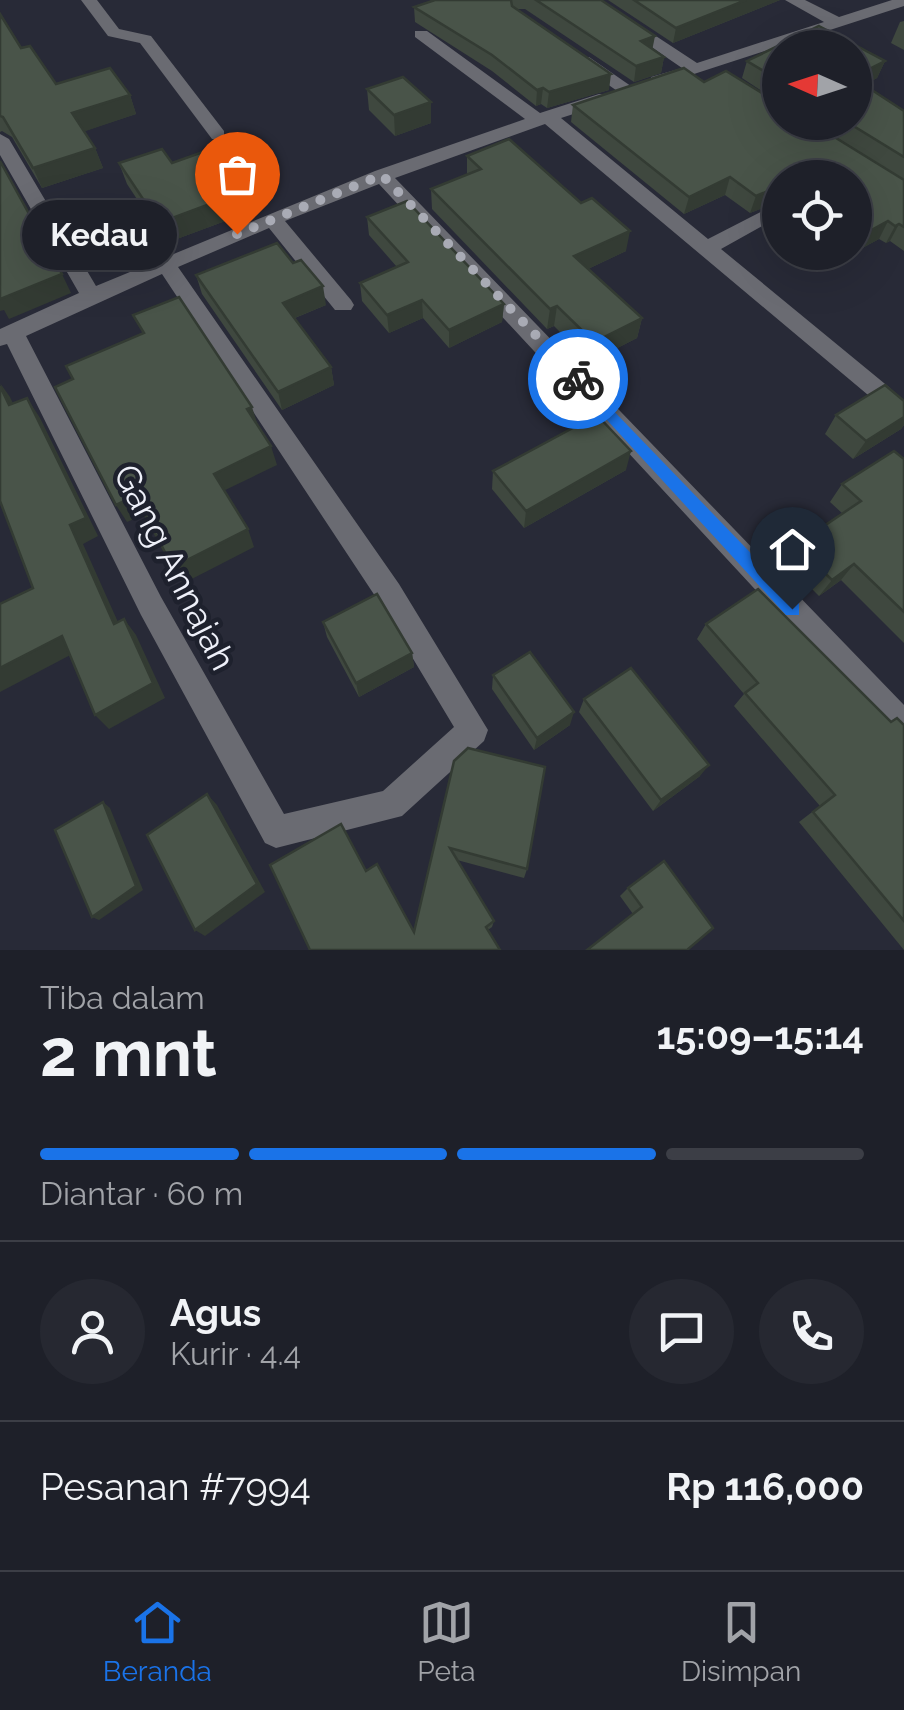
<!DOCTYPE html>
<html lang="id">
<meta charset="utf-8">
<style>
:root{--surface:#1e2029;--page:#262831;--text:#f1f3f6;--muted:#a1a3a8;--line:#3c3e46;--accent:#1a73e8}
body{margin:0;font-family:Raleway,sans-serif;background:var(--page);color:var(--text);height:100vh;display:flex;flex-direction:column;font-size:38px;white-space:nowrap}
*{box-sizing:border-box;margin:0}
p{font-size:32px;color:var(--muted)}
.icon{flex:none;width:55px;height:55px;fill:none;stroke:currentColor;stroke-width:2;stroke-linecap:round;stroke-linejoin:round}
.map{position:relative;height:950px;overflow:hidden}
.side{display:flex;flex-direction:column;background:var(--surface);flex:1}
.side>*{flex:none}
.needle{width:65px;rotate:273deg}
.tools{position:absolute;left:762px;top:30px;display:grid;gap:20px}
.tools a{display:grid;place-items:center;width:110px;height:110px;border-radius:50%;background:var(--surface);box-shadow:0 10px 40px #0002,0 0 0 2px var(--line);font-size:50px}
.pin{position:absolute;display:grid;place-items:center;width:85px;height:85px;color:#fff;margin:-102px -42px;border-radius:50% 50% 50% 0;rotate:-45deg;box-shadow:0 0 10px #0007}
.pin .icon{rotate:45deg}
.courier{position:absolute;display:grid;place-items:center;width:100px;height:100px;margin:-50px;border:8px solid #1a73e8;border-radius:50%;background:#fff;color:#222;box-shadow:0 2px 12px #0007}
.bubble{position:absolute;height:70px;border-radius:35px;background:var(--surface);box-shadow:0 10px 40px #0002,0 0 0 2px var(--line);font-size:32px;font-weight:700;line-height:70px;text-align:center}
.summary em{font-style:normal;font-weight:700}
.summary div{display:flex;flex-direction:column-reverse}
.summary{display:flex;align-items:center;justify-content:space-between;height:170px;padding:0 40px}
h1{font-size:65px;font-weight:700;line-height:75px}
.bar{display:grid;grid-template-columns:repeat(4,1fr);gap:15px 10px;align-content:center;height:120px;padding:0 40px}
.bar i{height:12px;border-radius:8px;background:var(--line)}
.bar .on{background:var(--accent)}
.bar p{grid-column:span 4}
.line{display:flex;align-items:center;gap:25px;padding:0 40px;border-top:2px solid var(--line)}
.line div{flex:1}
.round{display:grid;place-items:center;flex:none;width:105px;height:105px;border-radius:52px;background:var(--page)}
.menu{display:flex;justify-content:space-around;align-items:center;height:140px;border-top:2px solid var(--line);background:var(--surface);font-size:28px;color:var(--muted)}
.menu a{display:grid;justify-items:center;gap:5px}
.menu .on{color:var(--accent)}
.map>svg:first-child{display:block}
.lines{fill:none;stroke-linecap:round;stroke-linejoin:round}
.minor{fill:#6a6b72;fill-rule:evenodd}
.wall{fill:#3f483f}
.shaded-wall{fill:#333b33}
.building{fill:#495449;stroke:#333b33;stroke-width:2.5}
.route{fill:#1a73e8}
.done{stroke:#a9abb5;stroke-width:10;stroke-dasharray:0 18}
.labels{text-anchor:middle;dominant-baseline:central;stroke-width:9;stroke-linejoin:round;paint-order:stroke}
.street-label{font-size:35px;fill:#eef0f9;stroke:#1e212d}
</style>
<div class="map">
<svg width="904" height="950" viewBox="0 0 904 950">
<rect width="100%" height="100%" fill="#282a37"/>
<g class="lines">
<g class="minor">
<polygon points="81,0 97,0 119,29 151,36 224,131 224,139 212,139 140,43 108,36"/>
<polygon points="583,0 601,0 697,63 824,22 785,0 805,0 839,17 892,0 904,0 904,6 657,86 651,85 651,77 682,68"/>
<path d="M415,31h12l113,82 59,-19h12v8l-50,16 147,121 72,-37v14l-59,33 169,139 4,6 -4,6h-16l-329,-276 -150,54 509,527v37l-11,-4 -514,-554 -94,37 66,79 3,5 -3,5h-16l-66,-82 -91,39 221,317 89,146 -4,11 -82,75 -126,32 -11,-5 -124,-228 -134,-271 -7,2v-17l79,-36 -79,-138v-21l9,5 87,147 279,-115 150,-52 -110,-82zM162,274l217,328 75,125 -71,64 -99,23 -123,-217 -135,-261z"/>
<polygon points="577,57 589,57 638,91 623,95 577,63"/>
</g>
</g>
<g class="wall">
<polygon points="430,0 601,0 652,49 664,57 661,73 634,82 525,9 517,9 609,90 547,108 541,104 536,106 492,71 415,22 414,7 431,1"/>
<polygon points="608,0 780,0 673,43"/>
<polygon points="0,14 21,48 56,84 130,95 136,114 84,131 95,148 103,168 42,188 12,137 2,131 0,132"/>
<polygon points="904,21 904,50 891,43 900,22"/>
<polygon points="819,26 885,61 877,78 864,85 904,111 904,251 890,241 886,243 879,239 855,252 855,178 780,178 780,201 750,213 725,195 684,214 571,122 573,105 684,68 704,82 726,71 780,104 780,122 810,122 877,163 812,122 855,122 855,48 780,48 780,103 742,78 747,61"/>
<polygon points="367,89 431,102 431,123 395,136 369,110"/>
<polygon points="467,156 626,251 588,269 642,318 637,338 590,362 554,326 547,329 432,209 431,189 467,174"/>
<polygon points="119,163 255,210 166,243 127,184"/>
<polygon points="780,206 780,236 768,227 775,209"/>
<polygon points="367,217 504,304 502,322 449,348 423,318 389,333 362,301 360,283 397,267 369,235"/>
<polygon points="821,252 854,252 835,263"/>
<polygon points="196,275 326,305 295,318 331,367 334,385 282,410 202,294"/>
<polygon points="904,401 904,425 901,429 853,459 825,434 836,415"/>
<polygon points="904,459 904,643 841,580 819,596 785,562 796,545 843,514 830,502 842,484"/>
<polygon points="626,470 524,528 492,489 493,471"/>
<polygon points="323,622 412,653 414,667 359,697 327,637"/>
<polygon points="706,624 891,722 904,725 904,950 799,822 820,806 734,706 744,694 697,639"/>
<polygon points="493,675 570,725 534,750 492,689"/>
<polygon points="584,699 700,776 653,811 579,712"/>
<polygon points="454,761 527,869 524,878 457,860 494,921 492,927 488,930 310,950 366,871 414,932"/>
<polygon points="628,888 687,950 633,914 620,896"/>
</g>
<g class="shaded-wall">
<polygon points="746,0 780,0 673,43 676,28"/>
<polygon points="655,36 652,51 641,41"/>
<polygon points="664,57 661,73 634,82 636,66"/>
<polygon points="885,61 877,78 855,90 855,76"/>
<polygon points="611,74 609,90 547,108 549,92"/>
<polygon points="543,88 541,104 536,106 537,90"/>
<polygon points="130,95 136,114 80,133 72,113"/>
<polygon points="431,102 431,123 395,136 394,115"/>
<polygon points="95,148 103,168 42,188 33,168"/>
<polygon points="730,177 725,195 684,214 689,197"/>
<polygon points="780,186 780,201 750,213 756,196"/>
<polygon points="250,189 255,210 166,243 159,223"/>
<polygon points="888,221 879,239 855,252 855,239"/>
<polygon points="899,224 890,241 886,243 895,226"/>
<polygon points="630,231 626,251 571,277 574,256"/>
<polygon points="840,252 854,252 835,263"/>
<polygon points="62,274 71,293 9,319 4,310 0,311 0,299"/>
<polygon points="323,286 326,305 287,321 283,303"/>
<polygon points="422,300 423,318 389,333 387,315"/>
<polygon points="504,304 502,322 449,348 449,330"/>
<polygon points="557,306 554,326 547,329 550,309"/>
<polygon points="642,318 637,338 590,362 594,342"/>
<polygon points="331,367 334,385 282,410 278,392"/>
<polygon points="0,383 10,397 23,426 9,405"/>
<polygon points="27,398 40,418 98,536 83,544 126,640 114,624 70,525"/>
<polygon points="252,407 258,426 247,409"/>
<polygon points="904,417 904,425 901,429 853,459 866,441"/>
<polygon points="271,446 277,465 221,492 214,474"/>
<polygon points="631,451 626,470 524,528 526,511"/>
<polygon points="135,496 145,514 127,522 116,505"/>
<polygon points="248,529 254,547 182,584 173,567"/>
<polygon points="854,564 841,580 819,596 832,580"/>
<polygon points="124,619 136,635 165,698 109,729 95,715"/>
<polygon points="62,636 76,652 0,692 0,668"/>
<polygon points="412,653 414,667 359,697 356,683"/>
<polygon points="574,712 570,725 534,750 537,738"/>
<polygon points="709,765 700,776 653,811 661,800"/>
<polygon points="207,794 217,805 265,892 205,936 195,930"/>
<polygon points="103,802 110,808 143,890 99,920 92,917"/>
</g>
<g class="building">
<polygon points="435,0 511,0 512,6 611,74 549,92 543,88 537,90 492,55 414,7"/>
<polygon points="536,0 601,0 655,36 641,41 664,57 636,66"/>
<polygon points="634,0 746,0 676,28"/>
<polygon points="0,14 21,48 30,46 56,84 110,68 130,95 72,113 95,148 33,168 3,117 0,116"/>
<polygon points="819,26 885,61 855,76 855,48 780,48 780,81 747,61"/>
<polygon points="684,68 704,82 726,71 780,104 780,122 810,122 904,180 904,227 899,224 895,226 888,221 855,239 855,178 780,178 780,186 756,196 730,177 689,197 573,105"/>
<polygon points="403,77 431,102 394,115 367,89"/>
<polygon points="855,79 904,111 904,157 847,122 855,122"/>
<polygon points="509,139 581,203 592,198 630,231 574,256 642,318 594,342 557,306 550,309 431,189 481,169 467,156"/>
<polygon points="217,147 250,189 159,223 119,163 162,149 172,163"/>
<polygon points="0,161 62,274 0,299"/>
<polygon points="407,201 504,304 449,330 422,300 387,315 360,283 408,262 367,217"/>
<polygon points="277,243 293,263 301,260 323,286 283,303 331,367 278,392 196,275"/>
<polygon points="179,297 252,407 247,409 271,446 214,474 248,529 173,567 135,496 116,505 55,387 73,379 66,366 144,333 133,315"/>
<polygon points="885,385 904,401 904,417 866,441 836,415"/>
<polygon points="0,386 9,405 27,398 86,518 70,525 114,624 124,619 153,683 95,715 62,636 0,668 0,604 33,588 0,501"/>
<polygon points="597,415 631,451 526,511 493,471"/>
<polygon points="894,451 904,459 904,612 854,564 832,580 796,545 861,501 842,484"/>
<polygon points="758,589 891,722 897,718 904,725 904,921 813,812 835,795 745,693 758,683 706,624"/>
<polygon points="377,594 412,653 356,683 323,622"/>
<polygon points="530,652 574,712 537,738 493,675"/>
<polygon points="631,668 709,765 661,800 584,699"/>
<polygon points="468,748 545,767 527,869 450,848 494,921 486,927 500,950 310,950 270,865 341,824 366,871 377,864 414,932 454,761"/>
<polygon points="207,794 257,884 195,930 147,835"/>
<polygon points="103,802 136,886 92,917 55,830"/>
<polygon points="664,861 713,928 687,950 587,950 642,907 628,888"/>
</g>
<polygon class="route" points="578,374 799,603 799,615 786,615 573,383 571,379"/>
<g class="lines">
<polyline class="done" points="237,234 382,175 578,379"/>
</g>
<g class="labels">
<g class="street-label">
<text transform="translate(175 567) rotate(63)">Gang Annajah</text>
</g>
</g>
</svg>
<div class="tools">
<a><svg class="needle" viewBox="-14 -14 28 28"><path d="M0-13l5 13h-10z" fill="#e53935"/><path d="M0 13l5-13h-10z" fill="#a1a3a8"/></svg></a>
<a><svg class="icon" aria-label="locate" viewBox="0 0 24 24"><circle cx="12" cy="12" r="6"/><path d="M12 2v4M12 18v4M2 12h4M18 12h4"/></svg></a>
</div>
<div class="pin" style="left:237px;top:234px;background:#ea580c"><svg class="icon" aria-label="bag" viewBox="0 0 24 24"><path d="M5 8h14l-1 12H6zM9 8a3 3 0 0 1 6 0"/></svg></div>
<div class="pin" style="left:792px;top:609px;background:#1f2937"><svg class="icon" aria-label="home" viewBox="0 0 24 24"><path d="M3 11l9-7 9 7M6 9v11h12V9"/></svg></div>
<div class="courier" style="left:578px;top:379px"><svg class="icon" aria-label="bike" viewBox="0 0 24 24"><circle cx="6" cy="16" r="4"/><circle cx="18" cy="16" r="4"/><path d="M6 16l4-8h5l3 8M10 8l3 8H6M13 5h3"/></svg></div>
<div class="bubble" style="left:22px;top:200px;width:155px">Kedau</div>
</div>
<section class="side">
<div class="summary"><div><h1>2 mnt</h1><p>Tiba dalam</p></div><em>15:09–15:14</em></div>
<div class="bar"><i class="on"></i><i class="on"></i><i class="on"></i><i></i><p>Diantar · 60 m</p></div>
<div class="line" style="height:180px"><a class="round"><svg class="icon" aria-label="person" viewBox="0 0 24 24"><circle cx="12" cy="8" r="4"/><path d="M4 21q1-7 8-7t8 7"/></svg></a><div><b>Agus</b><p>Kurir · 4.4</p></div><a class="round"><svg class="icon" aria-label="chat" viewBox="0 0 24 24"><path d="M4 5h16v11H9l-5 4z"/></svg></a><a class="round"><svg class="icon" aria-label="phone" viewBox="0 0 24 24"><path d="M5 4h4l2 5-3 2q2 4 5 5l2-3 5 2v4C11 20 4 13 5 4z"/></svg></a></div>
<div class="line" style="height:130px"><div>Pesanan #7994</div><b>Rp 116,000</b></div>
</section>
<nav class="menu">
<a class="on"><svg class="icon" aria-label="home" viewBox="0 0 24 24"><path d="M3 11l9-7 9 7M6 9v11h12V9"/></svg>Beranda</a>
<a><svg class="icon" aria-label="map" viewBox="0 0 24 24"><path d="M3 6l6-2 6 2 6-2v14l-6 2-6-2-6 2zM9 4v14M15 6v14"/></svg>Peta</a>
<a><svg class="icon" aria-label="saved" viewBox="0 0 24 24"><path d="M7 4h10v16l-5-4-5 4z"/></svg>Disimpan</a>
</nav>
